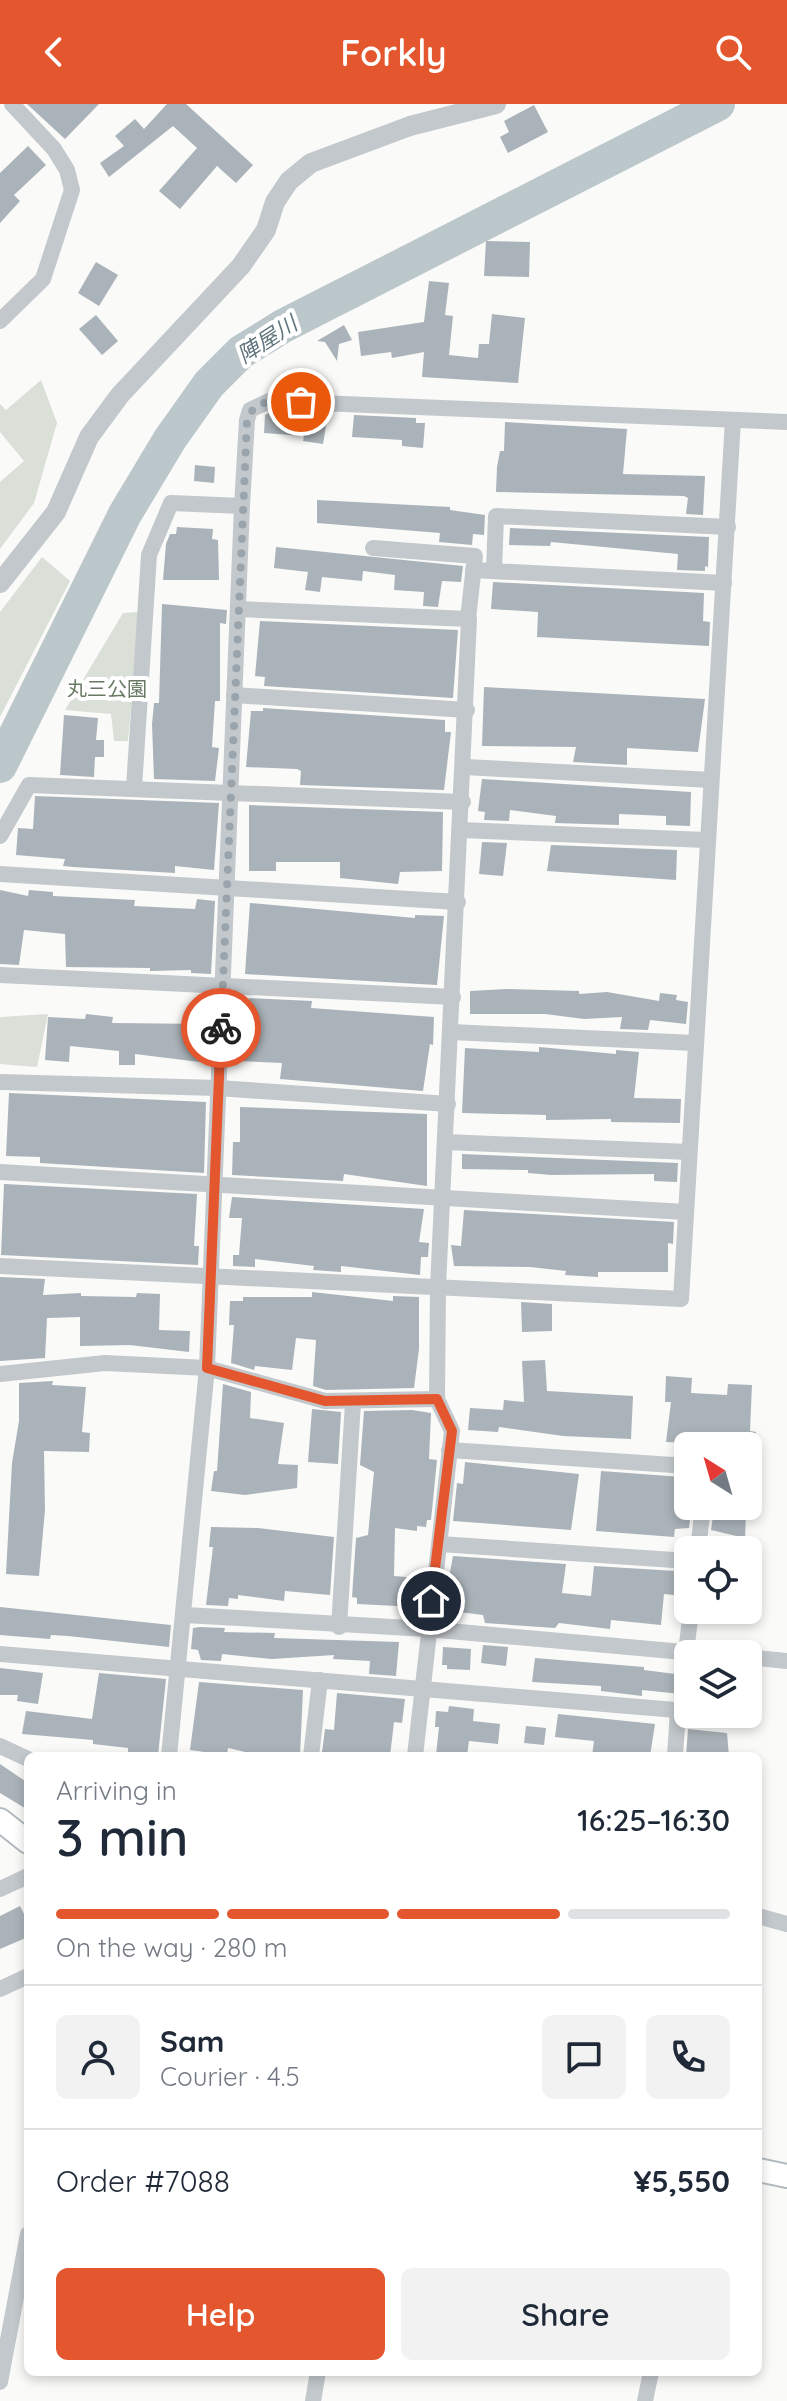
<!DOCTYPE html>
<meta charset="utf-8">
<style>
:root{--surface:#fff;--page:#f2f2f3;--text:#1f2937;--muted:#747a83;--line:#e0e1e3;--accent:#e4572e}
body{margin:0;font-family:Quicksand,"Noto Sans JP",sans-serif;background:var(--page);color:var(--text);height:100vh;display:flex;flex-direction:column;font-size:30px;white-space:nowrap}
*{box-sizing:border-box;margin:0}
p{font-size:26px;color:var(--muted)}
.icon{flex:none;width:44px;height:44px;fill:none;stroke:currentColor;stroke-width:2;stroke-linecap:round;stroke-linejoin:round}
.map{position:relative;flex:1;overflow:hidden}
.drawer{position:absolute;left:24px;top:1648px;width:738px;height:624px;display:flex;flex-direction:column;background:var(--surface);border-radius:12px;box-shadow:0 4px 12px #0003}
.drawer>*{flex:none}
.needle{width:52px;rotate:323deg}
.buttons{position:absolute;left:674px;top:1328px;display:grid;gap:16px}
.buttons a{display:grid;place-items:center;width:88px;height:88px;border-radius:12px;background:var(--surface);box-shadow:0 4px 12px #0003;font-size:40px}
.pin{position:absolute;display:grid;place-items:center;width:68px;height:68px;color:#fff;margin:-34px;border:4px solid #fff;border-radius:50%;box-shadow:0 2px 8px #0007}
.courier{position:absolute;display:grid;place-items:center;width:80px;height:80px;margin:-40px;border:6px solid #e4572e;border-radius:50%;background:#fff;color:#222;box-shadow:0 2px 10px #0007}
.summary em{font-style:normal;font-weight:600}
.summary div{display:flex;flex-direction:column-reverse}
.summary{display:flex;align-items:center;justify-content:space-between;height:136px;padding:0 32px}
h1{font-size:52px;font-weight:600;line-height:60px}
.bar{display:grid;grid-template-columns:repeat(4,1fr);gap:12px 8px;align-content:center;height:96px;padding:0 32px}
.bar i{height:10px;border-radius:6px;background:var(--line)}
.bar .selected{background:var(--accent)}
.bar p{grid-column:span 4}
.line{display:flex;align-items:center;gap:20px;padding:0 32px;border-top:2px solid var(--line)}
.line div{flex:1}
.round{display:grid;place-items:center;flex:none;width:84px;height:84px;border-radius:12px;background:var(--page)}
.action{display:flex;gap:16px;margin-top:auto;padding:16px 32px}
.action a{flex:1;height:92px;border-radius:12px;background:var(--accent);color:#fff;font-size:32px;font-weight:600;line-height:92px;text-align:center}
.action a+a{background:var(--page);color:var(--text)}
header{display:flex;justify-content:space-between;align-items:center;height:104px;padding:0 32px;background:var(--accent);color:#fff;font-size:36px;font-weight:600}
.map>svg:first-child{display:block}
.green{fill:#dadfd7}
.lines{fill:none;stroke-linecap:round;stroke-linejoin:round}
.river{stroke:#bbc7cb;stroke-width:34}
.building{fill:#aab3b9}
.secondary-casing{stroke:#b3babf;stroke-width:26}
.minor{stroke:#c3c8cc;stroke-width:16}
.tertiary{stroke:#c3c8cc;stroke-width:20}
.secondary{stroke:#fff;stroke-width:22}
.done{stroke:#99a4ac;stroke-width:8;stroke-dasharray:0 14.4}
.route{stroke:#e4572e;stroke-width:10}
.labels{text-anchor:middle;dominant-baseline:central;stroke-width:8;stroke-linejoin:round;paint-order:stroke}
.park-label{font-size:20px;fill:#687a64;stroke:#fff}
.water-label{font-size:22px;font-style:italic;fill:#60757c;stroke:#fff}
</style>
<header><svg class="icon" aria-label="back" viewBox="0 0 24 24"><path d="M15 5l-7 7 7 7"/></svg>Forkly<svg class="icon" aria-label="search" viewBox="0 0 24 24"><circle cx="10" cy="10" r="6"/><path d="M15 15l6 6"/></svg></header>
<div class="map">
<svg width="787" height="2297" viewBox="0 0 787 2297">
<rect width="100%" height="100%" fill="#fafaf8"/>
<g class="green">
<polygon points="41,276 57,319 34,399 0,445 0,378 24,357 0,328 0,300 6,306"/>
<polygon points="42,453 70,477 0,613 0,508"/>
<polygon points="139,508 128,637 114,637 111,610 65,606 123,509"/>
<polygon points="48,910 37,963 0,960 0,913"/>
</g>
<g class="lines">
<polyline class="river" points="0,662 125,410 170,335 209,280 241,248 283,222 718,0"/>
</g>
<g class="building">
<polygon points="27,0 99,0 65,35"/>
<polygon points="167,0 186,0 253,61 236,79 217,62 180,105 159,87 197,44 173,22 109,73 100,59 124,42 115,32 135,15 144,25"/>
<polygon points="534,1 548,28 508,49 500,33 509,28 504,17"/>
<polygon points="28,42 46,61 14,91 20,97 0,119 0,69"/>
<polygon points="486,137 530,138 529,173 484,172"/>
<polygon points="96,158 118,171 99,202 78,189"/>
<polygon points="429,177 449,179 445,211 453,212 449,251 478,254 479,240 489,240 492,210 525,214 518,279 422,273 424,248 392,254 391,248 361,252 358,228 424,218"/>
<polygon points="96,211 118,237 102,251 79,225"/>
<polygon points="344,221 352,236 339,240 337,257 325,238 317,237"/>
<polygon points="271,308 328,310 323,340 303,337 304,332 264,329 265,311"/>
<polygon points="354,311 416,314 416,319 425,319 423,344 402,342 402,336 352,333"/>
<polygon points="505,318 627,325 623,370 705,372 703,411 686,410 688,394 684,392 496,388 497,363 500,347 504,347"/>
<polygon points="195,361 215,363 214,379 194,377"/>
<polygon points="317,396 450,403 450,406 485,411 484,431 473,430 472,441 439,438 440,429 317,419"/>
<polygon points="177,423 213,425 212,435 218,436 219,476 163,476 166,440 170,430 176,430"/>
<polygon points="510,424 709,433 708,463 705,462 705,467 677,466 678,450 551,438 550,442 509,441"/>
<polygon points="276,443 463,462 461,478 442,477 438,503 423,502 424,488 394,486 395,471 363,467 362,477 322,473 320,488 305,486 308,468 274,464"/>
<polygon points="493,478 704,489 703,517 710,518 709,542 537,533 538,508 491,505"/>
<polygon points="162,500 227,506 226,520 220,519 220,597 215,597 212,643 219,644 215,677 154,675 152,620 154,599 159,599"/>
<polygon points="260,517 458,526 453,594 264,582 265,573 255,572"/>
<polygon points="484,583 705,595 698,648 627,644 627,661 573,658 576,643 482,642"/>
<polygon points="263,604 445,616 445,628 451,628 444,686 300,681 301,667 297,665 246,663 251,607 263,607"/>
<polygon points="64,611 98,614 96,636 104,636 104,653 95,653 94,673 60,671"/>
<polygon points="482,675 691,688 690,722 666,721 666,712 619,710 619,721 555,719 556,712 510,706 509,717 484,716 485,708 478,707"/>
<polygon points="35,692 219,699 214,766 175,762 175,769 73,763 63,762 65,755 16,751 18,724 33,725"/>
<polygon points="249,701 443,708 442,767 400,768 398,780 340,774 340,758 276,758 276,767 249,767"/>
<polygon points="482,738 507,739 503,772 479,770"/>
<polygon points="551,741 677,746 676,776 547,767"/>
<polygon points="0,786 28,792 29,786 53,788 53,792 135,796 134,802 195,805 197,795 215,797 211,870 191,869 191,866 150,867 150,864 66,863 65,830 24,826 19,861 0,860"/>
<polygon points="250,799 415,814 415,811 444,812 437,881 245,870"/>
<polygon points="507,885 579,887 579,890 607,888 659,897 660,889 677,891 676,896 688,898 686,920 650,916 648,926 620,925 622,913 584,915 545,910 470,910 470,887"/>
<polygon points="249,894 312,897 311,904 434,913 433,941 430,940 423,987 280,975 282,959 241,957"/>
<polygon points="86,910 113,913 112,919 208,920 208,959 135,950 135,961 119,961 119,947 70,942 69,958 45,956 48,913 85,915"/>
<polygon points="539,943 616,950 616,946 639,948 634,994 681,995 680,1019 611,1018 611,1015 546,1016 546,1011 462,1009 465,944 539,948"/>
<polygon points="9,989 206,998 204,1069 40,1059 40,1053 6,1052"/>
<polygon points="240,1003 427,1010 427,1082 344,1070 343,1077 232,1071 233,1038 240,1038"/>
<polygon points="462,1050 678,1059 677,1078 654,1077 654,1070 551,1071 528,1069 528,1066 462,1065"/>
<polygon points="4,1080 197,1090 194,1142 199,1142 198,1161 1,1151"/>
<polygon points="232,1093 424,1105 419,1138 429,1139 428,1153 421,1153 420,1171 341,1162 341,1168 313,1166 314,1162 255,1155 255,1163 233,1162 233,1151 239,1151 242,1114 229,1114"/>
<polygon points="464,1106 674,1118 673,1140 668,1139 668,1168 598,1168 598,1173 565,1171 566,1167 530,1163 454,1162 451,1141 461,1142"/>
<polygon points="0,1173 45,1175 43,1191 81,1189 81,1192 136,1193 137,1189 160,1190 159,1226 190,1227 189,1248 130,1241 80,1242 80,1213 47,1214 45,1254 0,1257"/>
<polygon points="312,1188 393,1197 393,1192 419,1193 419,1245 414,1284 326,1286 313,1282 316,1236 296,1234 292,1266 255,1262 254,1266 231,1259 234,1221 229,1221 230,1197 243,1197 243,1193 312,1193"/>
<polygon points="521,1198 552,1200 552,1227 522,1228"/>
<polygon points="545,1256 547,1287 633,1292 631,1335 563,1332 499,1323 498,1328 468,1326 470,1304 503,1306 504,1296 524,1298 522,1257"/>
<polygon points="666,1272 692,1274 691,1289 727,1291 728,1280 752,1281 750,1327 756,1328 755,1342 666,1338 671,1298 665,1298"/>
<polygon points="53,1277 52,1281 86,1283 82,1328 90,1329 89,1348 44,1347 45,1406 39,1472 6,1470 12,1359 19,1317 19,1279"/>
<polygon points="223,1280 251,1288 250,1314 284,1319 278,1360 298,1361 297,1384 245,1391 211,1387 214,1367 217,1367"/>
<polygon points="312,1305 341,1308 338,1360 308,1358"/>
<polygon points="412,1306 431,1309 429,1355 437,1356 431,1416 427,1416 426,1423 417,1422 417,1427 395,1424 394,1472 418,1474 416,1503 357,1500 357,1494 352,1493 356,1434 368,1431 374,1368 360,1361 364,1307"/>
<polygon points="465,1358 579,1370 571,1426 453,1417 457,1379 463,1380"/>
<polygon points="601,1367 682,1373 678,1405 691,1407 689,1424 675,1425 674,1433 596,1427"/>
<polygon points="714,1405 746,1409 745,1434 711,1426"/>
<polygon points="211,1423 258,1424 334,1433 330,1491 285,1487 284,1497 238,1491 238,1495 229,1494 228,1502 206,1501 213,1443 209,1443"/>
<polygon points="453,1452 566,1460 562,1489 591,1492 594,1462 676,1467 674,1491 664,1490 661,1521 611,1516 610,1525 559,1519 555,1524 485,1519 483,1511 443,1506"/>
<polygon points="0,1503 171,1521 169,1543 68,1532 51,1531 50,1535 0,1531"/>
<polygon points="200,1523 225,1524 224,1528 275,1529 274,1534 399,1538 396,1572 369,1570 370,1557 333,1555 334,1551 272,1555 222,1550 221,1557 201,1556 198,1546 191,1545 193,1524"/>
<polygon points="483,1541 508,1543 506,1562 481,1559"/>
<polygon points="443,1543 471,1545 470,1566 447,1565 447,1561 442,1561"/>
<polygon points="535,1554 644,1563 644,1566 683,1571 681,1590 642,1586 642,1592 601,1587 601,1582 532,1578"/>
<polygon points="0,1564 43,1569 38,1600 17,1597 18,1591 0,1591"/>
<polygon points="99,1569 166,1575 158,1652 128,1652 128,1644 93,1640 93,1636 22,1630 26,1607 92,1615"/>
<polygon points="199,1578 303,1586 300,1652 262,1652 228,1644 227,1651 190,1646"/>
<polygon points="337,1589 405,1595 402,1619 394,1618 390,1652 322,1648 325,1625 334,1626"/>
<polygon points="449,1602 474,1605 473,1617 500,1620 498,1640 469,1637 467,1652 436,1651 439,1623 435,1623 436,1607 448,1608"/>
<polygon points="558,1610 655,1620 650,1652 592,1652 594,1637 555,1633"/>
<polygon points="526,1622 546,1624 544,1641 524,1639"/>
<polygon points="688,1625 727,1629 729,1652 686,1652"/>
<polygon points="0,1660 28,1679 28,1706 0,1689"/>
<polygon points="20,1802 28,1818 28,1833 0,1845 0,1812"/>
</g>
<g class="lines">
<g class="secondary-casing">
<g id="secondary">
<polyline points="0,1716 28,1738"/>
<polyline points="758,2066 787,2072"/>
</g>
</g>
<g class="minor">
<polyline points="0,217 43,175 72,86 67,66 54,45 12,0"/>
<polyline points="373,444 475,452 468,515"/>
<polyline points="473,466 724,479"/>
<polyline points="494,467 496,412 728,423"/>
<polyline points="238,505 469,515 438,1183 437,1295 452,1327 415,1652"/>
<polyline points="234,591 467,606"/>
<polyline points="465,663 711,676"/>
<polyline points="134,684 149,451 171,399 242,402"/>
<polyline points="461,726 706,736"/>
<polyline points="0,732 29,681 463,698"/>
<polyline points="0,770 458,798"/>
<polyline points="0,871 453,893"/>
<polyline points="451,928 695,939"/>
<polyline points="0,978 218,984 448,1000"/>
<polyline points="446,1038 689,1048"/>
<polyline points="0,1068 686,1108"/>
<polyline points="0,1162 681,1195 733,316"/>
<polyline points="0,1270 105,1259 207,1264 325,1297 437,1295"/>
<polyline points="449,1346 688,1362"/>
<polyline points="748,1366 751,1366"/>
<polyline points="440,1440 688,1457"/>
<polyline points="698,1446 703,1402"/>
<polyline points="185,1511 427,1525 706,1550"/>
<polyline points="339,1523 353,1299"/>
<polyline points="686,1549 691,1506"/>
<polyline points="0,1550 688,1607"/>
<polyline points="748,1553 787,1557"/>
<polyline points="0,1642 28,1655"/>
<polyline points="169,1652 207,1264 242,402 247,316 250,306 269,297 787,318"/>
<polyline points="311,1652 320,1576"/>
<polyline points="675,1652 678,1607"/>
<polyline points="0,1785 28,1772"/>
<polyline points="758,1812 787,1820"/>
<polyline points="0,1885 28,1872"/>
<polyline points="0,2278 28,2130"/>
<polyline points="313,2297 318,2268"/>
<polyline points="645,2297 651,2268"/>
</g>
<polyline class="tertiary" points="0,479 56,408 89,333 120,291 241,162 266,126 275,98 289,77 311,59 410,22 496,0"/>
<use href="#secondary" class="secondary"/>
</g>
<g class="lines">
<path class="done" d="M221,924l26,-608c9,-24 33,-19 54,-18"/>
<polyline class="route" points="221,924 207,1264 325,1297 437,1295 452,1327 431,1497"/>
</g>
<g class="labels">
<g class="park-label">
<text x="107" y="584">丸三公園</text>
</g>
<g class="water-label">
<text transform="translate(267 235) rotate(-33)">陣屋川</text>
</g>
</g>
</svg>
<div class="buttons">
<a><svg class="needle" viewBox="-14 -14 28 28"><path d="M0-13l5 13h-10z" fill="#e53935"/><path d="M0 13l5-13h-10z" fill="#747a83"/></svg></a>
<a><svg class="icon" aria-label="locate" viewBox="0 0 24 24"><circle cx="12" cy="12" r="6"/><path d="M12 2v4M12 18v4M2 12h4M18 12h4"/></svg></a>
<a><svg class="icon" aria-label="layers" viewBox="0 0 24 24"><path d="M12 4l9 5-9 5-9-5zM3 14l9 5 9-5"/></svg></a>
</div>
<div class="pin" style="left:301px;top:298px;background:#ea580c"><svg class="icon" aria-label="bag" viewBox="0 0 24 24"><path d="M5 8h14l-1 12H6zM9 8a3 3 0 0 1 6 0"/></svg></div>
<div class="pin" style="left:431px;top:1497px;background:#1f2937"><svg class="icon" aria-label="home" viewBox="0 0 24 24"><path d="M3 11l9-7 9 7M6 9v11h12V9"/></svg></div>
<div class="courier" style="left:221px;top:924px"><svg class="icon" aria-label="bike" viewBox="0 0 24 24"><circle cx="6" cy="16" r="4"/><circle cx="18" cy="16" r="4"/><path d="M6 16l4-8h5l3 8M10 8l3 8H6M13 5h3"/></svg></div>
<section class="drawer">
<div class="summary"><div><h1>3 min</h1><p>Arriving in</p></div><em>16:25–16:30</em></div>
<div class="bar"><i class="selected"></i><i class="selected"></i><i class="selected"></i><i></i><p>On the way · 280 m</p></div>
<div class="line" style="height:144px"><a class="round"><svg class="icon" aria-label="person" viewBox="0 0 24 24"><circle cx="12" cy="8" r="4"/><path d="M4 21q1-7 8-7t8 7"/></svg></a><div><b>Sam</b><p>Courier · 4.5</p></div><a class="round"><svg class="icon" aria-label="chat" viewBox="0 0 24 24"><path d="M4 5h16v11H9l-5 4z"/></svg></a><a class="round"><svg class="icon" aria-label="phone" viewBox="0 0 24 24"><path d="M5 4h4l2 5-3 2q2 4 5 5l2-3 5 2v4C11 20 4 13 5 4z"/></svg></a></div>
<div class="line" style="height:104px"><div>Order #7088</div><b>¥5,550</b></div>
<div class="action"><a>Help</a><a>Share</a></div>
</section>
</div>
